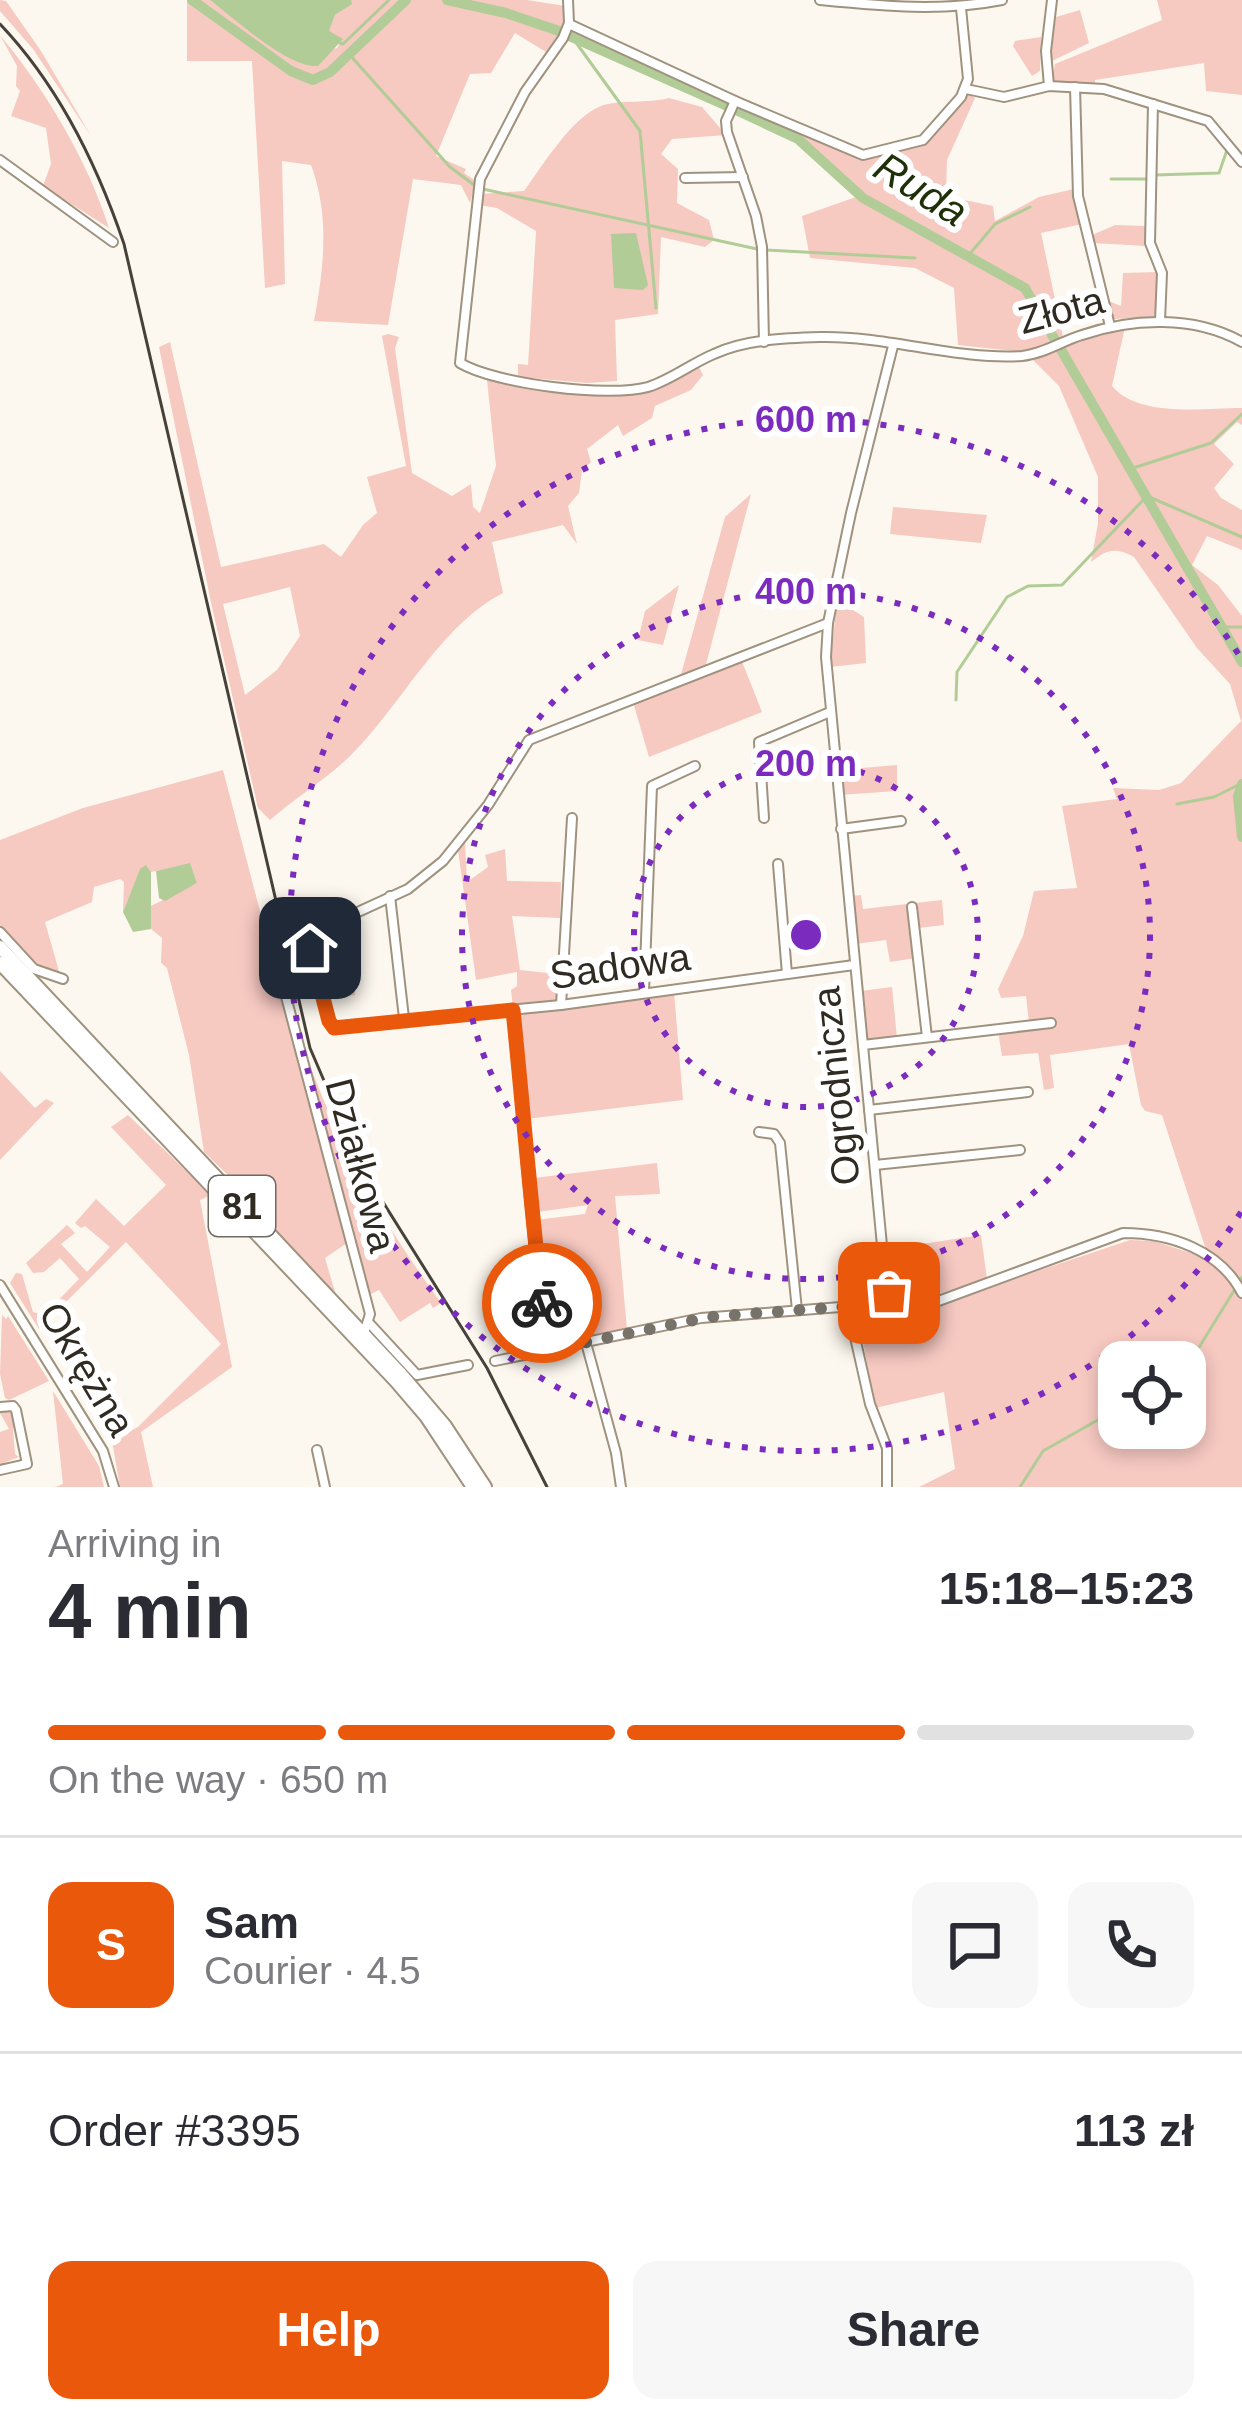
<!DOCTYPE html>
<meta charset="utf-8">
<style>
:root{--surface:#fff;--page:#f7f7f7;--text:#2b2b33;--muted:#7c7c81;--line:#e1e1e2;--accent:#ea580c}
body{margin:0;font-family:Arial,sans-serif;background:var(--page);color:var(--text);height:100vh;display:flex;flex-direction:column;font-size:45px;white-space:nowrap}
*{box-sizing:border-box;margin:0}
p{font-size:39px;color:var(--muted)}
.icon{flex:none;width:66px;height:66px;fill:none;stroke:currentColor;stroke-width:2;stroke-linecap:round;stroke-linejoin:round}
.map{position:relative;height:1487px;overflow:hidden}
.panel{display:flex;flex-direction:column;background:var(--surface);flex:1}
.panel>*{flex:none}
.controls{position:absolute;left:1098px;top:1341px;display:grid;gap:24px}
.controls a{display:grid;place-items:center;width:108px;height:108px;border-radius:24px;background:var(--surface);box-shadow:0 6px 18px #0003;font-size:60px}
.pin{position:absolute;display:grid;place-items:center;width:102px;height:102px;color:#fff;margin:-51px;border-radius:24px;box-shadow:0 6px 18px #0006}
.courier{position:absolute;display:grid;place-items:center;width:120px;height:120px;margin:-60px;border:9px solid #ea580c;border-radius:50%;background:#fff;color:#222;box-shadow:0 3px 15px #0007}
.head em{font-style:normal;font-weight:700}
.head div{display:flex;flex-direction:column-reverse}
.head{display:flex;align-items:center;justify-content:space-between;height:204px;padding:0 48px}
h1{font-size:78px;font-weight:700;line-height:90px}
.bar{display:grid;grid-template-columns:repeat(4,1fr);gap:18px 12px;align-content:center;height:144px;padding:0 48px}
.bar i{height:15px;border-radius:9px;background:var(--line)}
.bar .selected{background:var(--accent)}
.bar p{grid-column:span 4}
.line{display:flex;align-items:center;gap:30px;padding:0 48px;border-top:3px solid var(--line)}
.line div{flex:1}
.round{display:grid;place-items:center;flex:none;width:126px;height:126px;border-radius:24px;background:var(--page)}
.button{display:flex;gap:24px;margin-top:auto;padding:24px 48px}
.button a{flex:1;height:138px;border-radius:24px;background:var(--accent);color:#fff;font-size:48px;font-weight:700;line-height:138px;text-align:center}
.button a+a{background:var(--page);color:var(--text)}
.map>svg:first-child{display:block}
.green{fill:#f6c9c1;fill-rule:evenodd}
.water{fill:#b1cc96}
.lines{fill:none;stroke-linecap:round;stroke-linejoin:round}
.stream{stroke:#b1cc96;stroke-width:3}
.river{stroke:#b1cc96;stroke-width:10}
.minor-casing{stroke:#9f927f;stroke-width:12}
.major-casing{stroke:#9f927f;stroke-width:16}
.minor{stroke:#fff;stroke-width:8}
.major{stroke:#fff;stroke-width:12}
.rail{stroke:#464139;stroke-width:3}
.done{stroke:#77726a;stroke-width:12;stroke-dasharray:0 21.6}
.route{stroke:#ea580c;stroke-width:15}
.ring{fill:none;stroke:#7b2cbf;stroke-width:6;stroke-dasharray:6 12}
.labels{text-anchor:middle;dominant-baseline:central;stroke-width:12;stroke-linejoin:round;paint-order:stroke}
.shield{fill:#fff;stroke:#6d6a64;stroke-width:3}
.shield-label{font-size:36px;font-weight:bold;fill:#2f2a22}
.street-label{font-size:39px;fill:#2f2a22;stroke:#fff}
.water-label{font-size:42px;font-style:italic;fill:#1f3009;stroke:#fff}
.centre{fill:#7b2cbf;stroke:#fff;stroke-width:6}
.ring-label{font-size:36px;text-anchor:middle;font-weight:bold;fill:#7b2cbf;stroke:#fff;stroke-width:12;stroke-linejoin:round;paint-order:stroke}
</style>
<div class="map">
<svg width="1242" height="1487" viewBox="0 0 1242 1487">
<rect width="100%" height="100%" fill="#fdf8ef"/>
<g class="green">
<polygon points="0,0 6,1 41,51 91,136 33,49 0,11"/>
<path d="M187,0h23l78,57 49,-9 5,-9 -14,-7 7,-17 16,-11v-4h176l38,6 1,17 -20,29 -31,-19 -24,40 -21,1 -34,82 30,13 -2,4 12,8 -6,22 -9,-18 -48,-6 -25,146 -74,-4c10,-53 16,-105 -3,-156l-29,-4 3,123 -20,4 -13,-227h-65z"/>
<polygon points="1157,0 1242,0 1242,95 1206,91 1204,63 1095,80 1095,84 1052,82 1055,64 1162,20"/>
<polygon points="1080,10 1089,43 1050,62 1056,17"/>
<path d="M0,35c46,56 87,124 109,193l-66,-42 8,-22 -5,-36 -35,-12 9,-25 -4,-5 1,-20z"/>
<polygon points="1041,37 1040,71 1032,76 1013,46 1015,41"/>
<polygon points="968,93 975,98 947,160 946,196 993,206 995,221 1039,197 1074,189 1082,224 1041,233 1063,337 1022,352 958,345 954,288 915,268 810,258 802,216 856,197 807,148 736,105 855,157 921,145"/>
<path d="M669,98l33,9 24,28 -54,4 -11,15 17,15 -1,34 32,17 5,20 -9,7 -44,-10 -3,77 -43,6 2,61 -30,2 -69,-6v-13l10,1 8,-134 -39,-23 -18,-3 1,-11 44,-3c19,-26 48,-74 77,-85 18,-7 47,-2 68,-8z"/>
<polygon points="1115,225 1147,226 1146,246 1093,243 1090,236"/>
<polygon points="1159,272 1156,317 1114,319 1106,300 1121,306 1123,273"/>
<path d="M1125,327l-13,59c27,32 91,22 130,22v17l-5,-3 -23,22 20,20 -20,24 7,10 21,12v40l-35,-14 -15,29 26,20 24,31v871h-323l36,-18 -11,-77 -69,16 -17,-94 42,3 230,-77 24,1 55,18 -47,-144 -17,-4 -4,-6 -12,-61 -79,11 4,33 -10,2 -6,-37 -36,3 -4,-25 31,-8 -3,-27 -25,2 -3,-9 25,-53 11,-45 43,-3 -15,-82 55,-7 -4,-11 46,2 22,-7 60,-62 -11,-37 -33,-36 -63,-91c-18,-10 -27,-8 -43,5l7,-39v-46l-39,-91 -28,-28zM1119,1362h66v66h-66z"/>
<path d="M388,334l11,3 -4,11 17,125 40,23 19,-12 2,23 7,6 16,-47 -9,-86 110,13 43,-1 58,-27 5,10 -12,15 -36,16 -3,12 -29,18 -5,-11 -31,24 4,13 -9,8 -3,23 -11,13 9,38 -14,-19 -71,17 11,51c-63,32 -102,113 -152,162 -24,24 -55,42 -81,65l-12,-12 -46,-201 -53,-260 11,-5 51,225 103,-23 17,13 22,-32 14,-12 -10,-36 39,-11 -24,-130zM290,587l10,49 -23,34 -32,25 -22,-91z"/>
<polygon points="751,494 705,668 680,678 725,517"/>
<polygon points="893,507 987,515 981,543 890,534"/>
<polygon points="679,585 663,645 638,640 645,611"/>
<polygon points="837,600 864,617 866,663 830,667"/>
<polygon points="741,659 762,712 649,757 633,702"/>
<polygon points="897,765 897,791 839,795 838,770"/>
<polygon points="223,770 347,1243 325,1258 337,1299 233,1190 234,1181 204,1152 189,1055 167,968 161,963 162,938 151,929 151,906 197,883 190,864 151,872 147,866 140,870 123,912 124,882 120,879 94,887 92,902 45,922 60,975 39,970 0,926 0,840 83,808"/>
<polygon points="465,842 467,882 488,867 485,855 505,849 507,881 561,882 560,918 512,916 520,970 557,974 558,1003 513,1007 511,990 517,986 517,972 476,980 458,850"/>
<polygon points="861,895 863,909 942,900 944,925 918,928 922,957 890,962 886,940 855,944 850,896"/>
<polygon points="355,977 355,995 325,1000 319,982"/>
<polygon points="892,987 897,1038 866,1040 861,991"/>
<polygon points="674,992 683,1100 526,1119 519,1015"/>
<path d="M306,1055c34,93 77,168 135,248l-8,5 -3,-5 -30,19 -21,-32 -10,5z"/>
<polygon points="0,1071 35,1108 46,1099 54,1103 0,1160"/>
<polygon points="128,1115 211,1195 200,1200 232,1367 141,1432 153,1487 120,1487 112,1441 138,1427 221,1344 126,1242 39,1329 10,1283 16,1273 22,1274 33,1312 44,1315 79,1279 60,1258 44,1272 33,1273 26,1263 67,1225 75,1233 61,1244 87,1272 110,1247 85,1226 81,1228 75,1223 96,1199 124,1226 166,1185 111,1127"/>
<polygon points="657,1163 660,1194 615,1196 627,1330 550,1345 535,1220 585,1214 588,1205 537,1212 534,1178"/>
<polygon points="981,1235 987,1279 898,1306 893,1304 889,1249"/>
<polygon points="2,1315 6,1319 8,1316 49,1381 9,1400 5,1398 0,1374"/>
<polygon points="53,1391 99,1466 104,1487 55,1487 63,1484"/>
<polygon points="10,1410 17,1425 13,1429 15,1454 19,1457 0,1464 0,1432 9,1429 0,1413"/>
</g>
<g class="water">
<path d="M210,0h141l1,4 -17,11 -6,16 14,8 -25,27c-30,2 -83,-47 -108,-66z"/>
<polygon points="636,233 648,285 643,290 614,288 611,234"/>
<polygon points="190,863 197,883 165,901 159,898 156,871"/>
<polygon points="146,865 151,872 151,929 133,932 123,912 140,869"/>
</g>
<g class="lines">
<g class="stream">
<polyline points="572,37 640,131 656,308"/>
<polyline points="340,43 343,44 389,0"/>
<polyline points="349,54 450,167 474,185"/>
<polyline points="1155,175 1219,173 1227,150"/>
<polyline points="1111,179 1148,179"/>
<polyline points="483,189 757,249"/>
<polyline points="766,250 915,258"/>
<polyline points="968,256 995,224 1030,207"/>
<polyline points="1130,469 1211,443 1242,414"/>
<polyline points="1222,627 1242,627"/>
<polyline points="956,700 957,672 1007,597 1028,586 1062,585 1147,496 1242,537"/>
<polyline points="1177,804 1214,797 1242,783"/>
<polyline points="1240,1280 1242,1277"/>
<polyline points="1185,1370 1235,1289"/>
<polyline points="1020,1487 1043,1451 1119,1408"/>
</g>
<g class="river">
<polyline points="192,0 291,71 313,80 330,72 406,0"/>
<polyline points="447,0 506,13 562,32"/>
<polyline points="567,35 727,106"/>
<polyline points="736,110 798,139 863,198 1025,288 1055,340"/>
<polyline points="1060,348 1242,662"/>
<polyline points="1242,784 1238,796 1242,837"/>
</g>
<g class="minor-casing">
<g id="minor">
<path d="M568,0l1,23 -6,15 -38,54 -45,87 -20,184c35,21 149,35 188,24 23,-7 44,-24 66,-33 32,-15 73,-16 108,-17 66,-1 133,23 200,19 21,-2 40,-15 60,-21 50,-17 112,-20 160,7"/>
<path d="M820,0c62,6 121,12 182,0"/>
<polyline points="569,24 735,101 863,155 923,140 961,97 968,79 961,8"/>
<polyline points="1049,86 1046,51 1052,0"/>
<polyline points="1075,87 1078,196 1110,326"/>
<polyline points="966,89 1004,97 1049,86 1104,89 1208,121 1242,162"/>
<polyline points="735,101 726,121 727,132 756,216 762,247 764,342"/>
<polyline points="1153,104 1150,243 1162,273 1160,321"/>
<polyline points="0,160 113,242"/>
<polyline points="685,178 743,177"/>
<polyline points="828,623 529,740 488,805 443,861 408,889 334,923 310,948 329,1021 334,1027 561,1005 854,965"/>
<polyline points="764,818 759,742 830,712"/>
<polyline points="841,829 901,821"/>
<polyline points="778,864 787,974"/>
<polyline points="390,896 404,1018"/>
<polyline points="912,907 927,1037"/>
<polyline points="0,932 34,969 63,979"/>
<polyline points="271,940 370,1314 364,1333"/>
<polyline points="644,992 652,786 695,766"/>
<polyline points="561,1005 572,818"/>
<path d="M513,1010c11,114 18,228 35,340"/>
<polyline points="863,1045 1051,1023"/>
<polyline points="869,1110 1028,1092"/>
<polyline points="759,1132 774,1134 780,1143 797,1310"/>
<polyline points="875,1165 1020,1150"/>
<polyline points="0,1285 103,1451 114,1487"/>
<path d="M886,1301l4,9 43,-7 190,-70c47,0 97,17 119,60"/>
<polyline points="848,1306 870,1404 887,1448 887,1487"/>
<polyline points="370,1324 417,1375 468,1365"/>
<polyline points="586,1343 616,1453 621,1487"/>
<polyline points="495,1361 701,1318 878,1304 887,1298 826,657 828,623 851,513 893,346"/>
<polyline points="0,1407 13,1406 16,1410 27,1464 0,1470"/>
<polyline points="317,1450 325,1487"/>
</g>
</g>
<g class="major-casing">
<g id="major">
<polyline points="0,947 399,1372 445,1426 485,1487"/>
<polyline points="0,963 396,1381 426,1416 473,1487"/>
</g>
</g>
<use href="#minor" class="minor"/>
<use href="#major" class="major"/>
<path class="rail" d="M0,24c59,62 97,140 124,220l186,804 51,119 126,201 60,119"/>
</g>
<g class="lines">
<polyline class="done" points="542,1303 548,1350 709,1317 878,1304 886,1301 889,1293"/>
<path class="route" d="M310,948l19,73 5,7 179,-18c10,99 18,196 29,293"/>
</g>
<g class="ring">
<circle cx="806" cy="935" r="172"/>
<circle cx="806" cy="935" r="344"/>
<path d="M1241 1212A516 516 0 1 1 1241 658"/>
</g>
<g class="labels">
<rect class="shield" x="209" y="1176" width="66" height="60" rx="9"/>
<g class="shield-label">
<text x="242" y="1206">81</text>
</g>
<g class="street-label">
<text transform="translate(1061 310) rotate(-15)">Złota</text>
<text transform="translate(620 966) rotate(-8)">Sadowa</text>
<text transform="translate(836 1086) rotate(-96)">Ogrodnicza</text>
<text transform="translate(361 1165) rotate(75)">Działkowa</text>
<text transform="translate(87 1369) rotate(59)">Okrężna</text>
</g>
<g class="water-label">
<text transform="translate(921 189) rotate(32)">Ruda</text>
</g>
</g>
<circle cx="806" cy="935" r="18" class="centre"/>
<g class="ring-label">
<text x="806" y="432">600 m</text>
<text x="806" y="604">400 m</text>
<text x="806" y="776">200 m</text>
</g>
</svg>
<div class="controls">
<a><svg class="icon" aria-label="locate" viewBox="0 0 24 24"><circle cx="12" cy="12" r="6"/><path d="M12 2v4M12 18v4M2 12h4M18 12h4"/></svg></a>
</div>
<div class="pin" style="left:889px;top:1293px;background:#ea580c"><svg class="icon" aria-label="bag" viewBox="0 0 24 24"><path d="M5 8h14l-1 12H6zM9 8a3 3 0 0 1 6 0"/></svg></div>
<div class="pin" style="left:310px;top:948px;background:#1f2937"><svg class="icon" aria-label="home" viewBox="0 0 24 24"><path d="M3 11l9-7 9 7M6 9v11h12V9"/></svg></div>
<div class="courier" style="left:542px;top:1303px"><svg class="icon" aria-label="bike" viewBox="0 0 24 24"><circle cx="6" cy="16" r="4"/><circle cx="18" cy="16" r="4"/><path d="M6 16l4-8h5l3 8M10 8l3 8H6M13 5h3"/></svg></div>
</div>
<section class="panel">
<div class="head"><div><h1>4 min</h1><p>Arriving in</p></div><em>15:18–15:23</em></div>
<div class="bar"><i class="selected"></i><i class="selected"></i><i class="selected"></i><i></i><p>On the way · 650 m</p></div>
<div class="line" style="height:216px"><b class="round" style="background:var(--accent);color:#fff">S</b><div><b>Sam</b><p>Courier · 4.5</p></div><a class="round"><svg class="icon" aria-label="chat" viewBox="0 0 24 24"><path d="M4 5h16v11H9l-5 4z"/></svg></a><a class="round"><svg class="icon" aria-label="phone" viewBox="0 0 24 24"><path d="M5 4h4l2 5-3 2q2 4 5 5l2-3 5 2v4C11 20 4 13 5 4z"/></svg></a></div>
<div class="line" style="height:156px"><div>Order #3395</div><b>113 zł</b></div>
<div class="button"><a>Help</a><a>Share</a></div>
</section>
